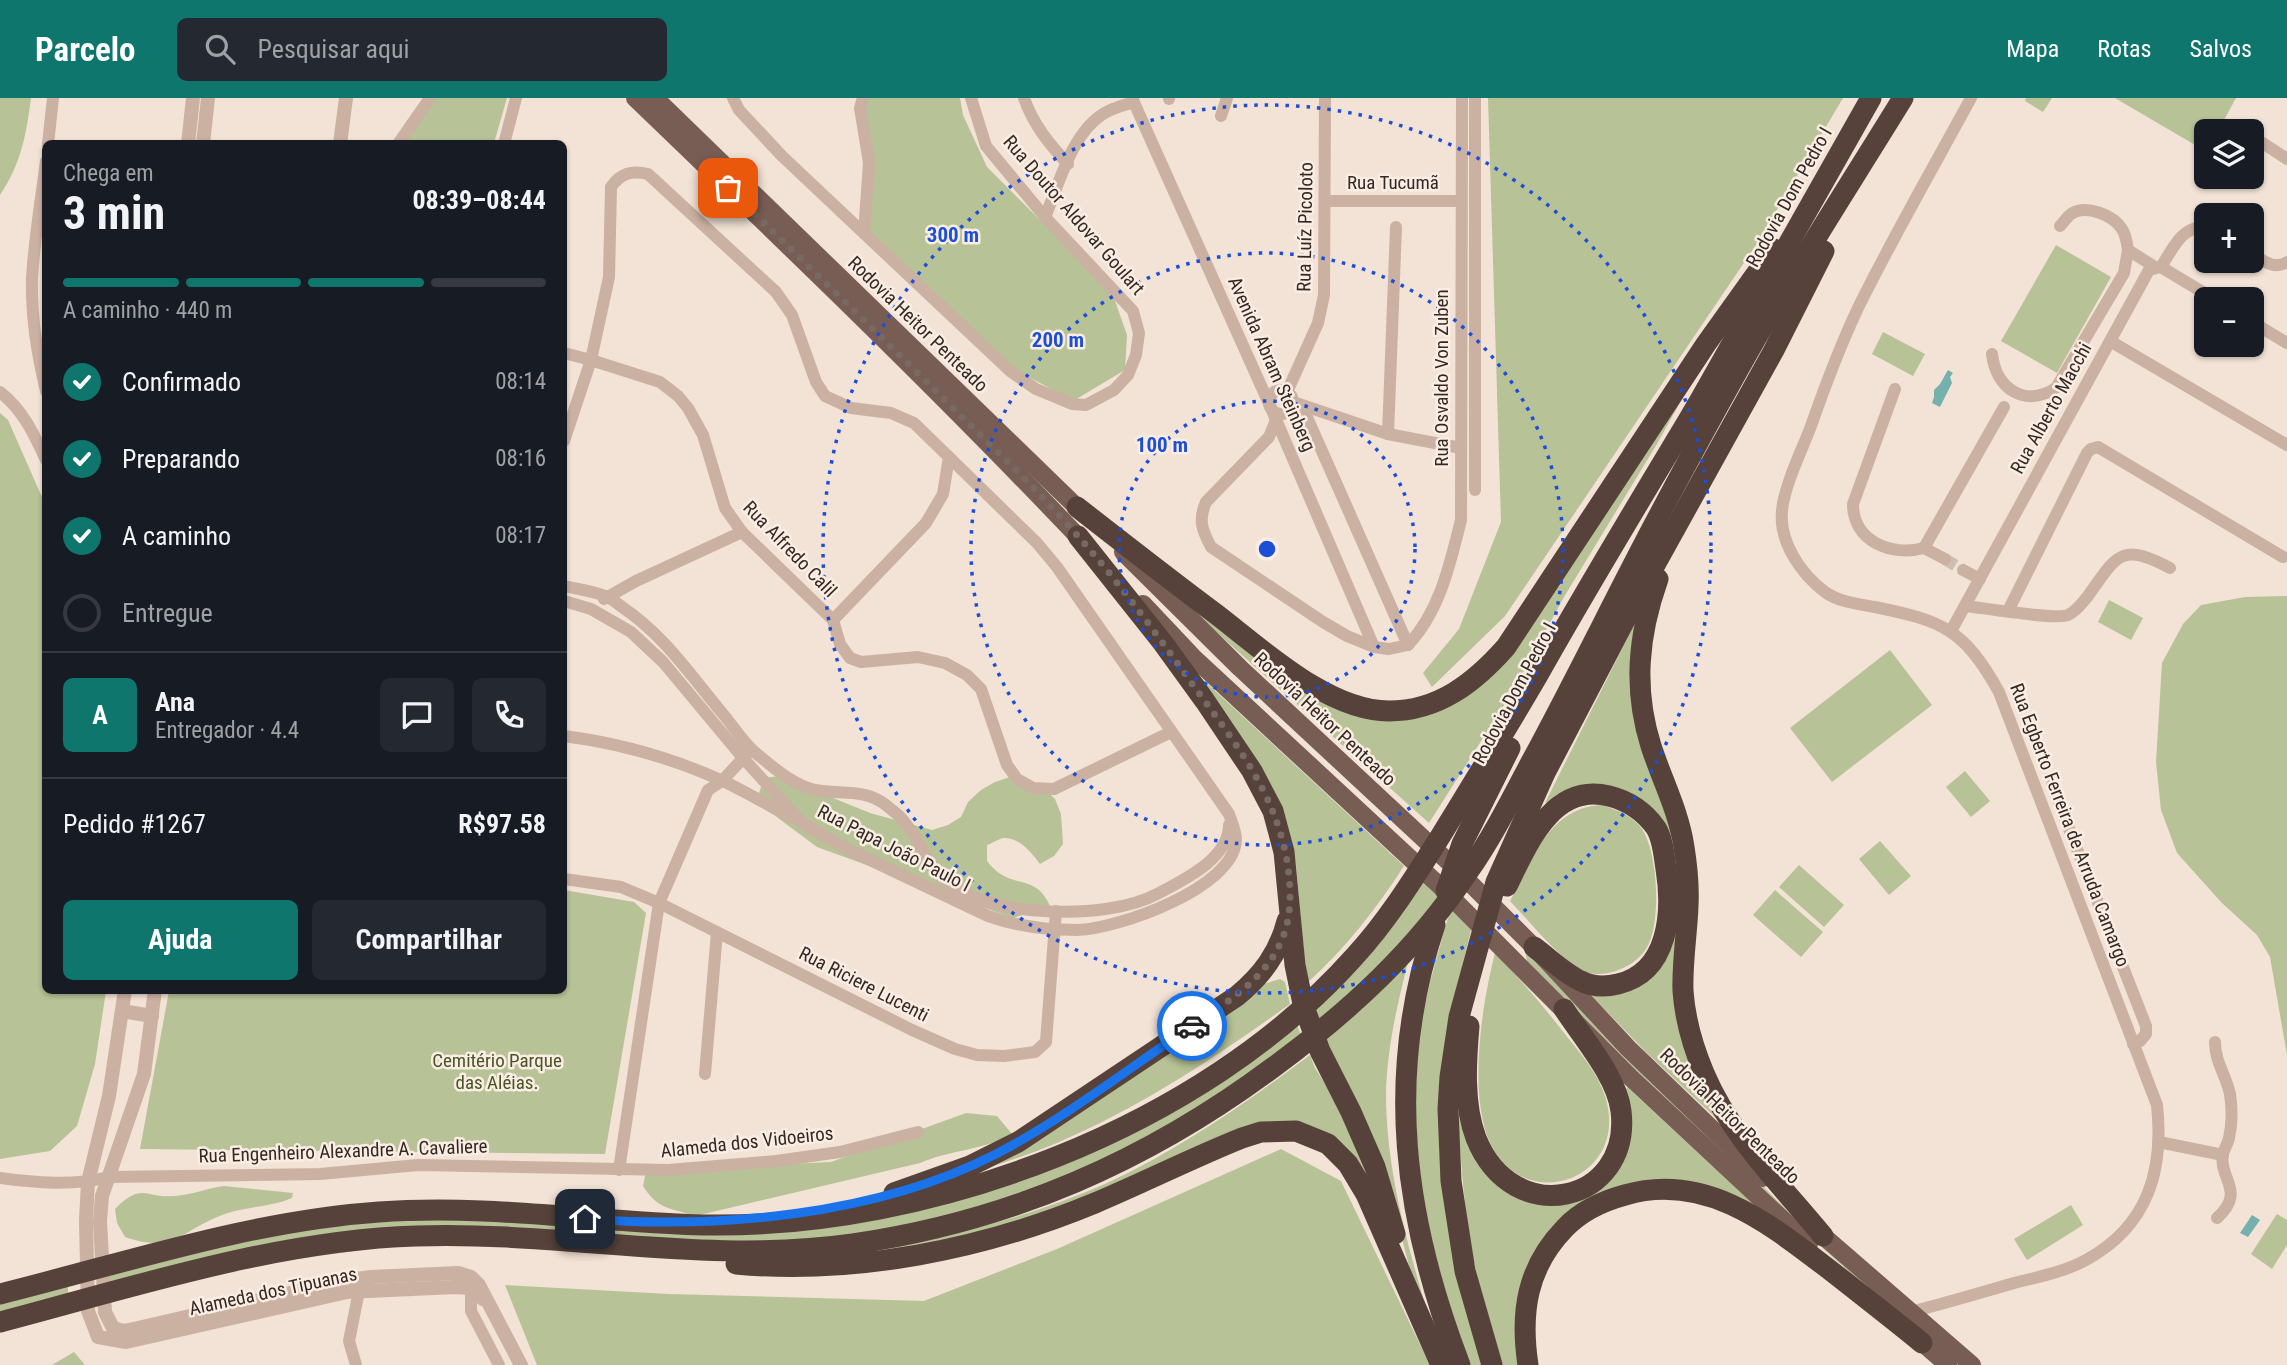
<!DOCTYPE html>
<html lang="pt">
<meta charset="utf-8">
<style>
:root{--surface:#171b24;--page:#242831;--text:#f1f3f6;--muted:#9ea1a6;--line:#363941;--accent:#0f766e}
body{margin:0;font-family:"Roboto Condensed",sans-serif;background:var(--page);color:var(--text);height:100vh;display:flex;flex-direction:column;font-size:26px;white-space:nowrap}
*{box-sizing:border-box;margin:0}
p{font-size:23px;color:var(--muted)}
.icon{flex:none;width:38px;height:38px;fill:none;stroke:currentColor;stroke-width:2;stroke-linecap:round;stroke-linejoin:round}
.map{position:relative;flex:1;overflow:hidden}
.drawer{position:absolute;left:42px;top:42px;width:525px;height:854px;display:flex;flex-direction:column;background:var(--surface);border-radius:10px;box-shadow:0 2px 5px #0004}
.drawer>*{flex:none}
.buttons{position:absolute;left:2194px;top:21px;display:grid;gap:14px}
.buttons a{display:grid;place-items:center;width:70px;height:70px;border-radius:10px;background:var(--surface);box-shadow:0 2px 5px #0004;font-size:35px}
.pin{position:absolute;display:grid;place-items:center;width:60px;height:60px;color:#fff;margin:-30px;border-radius:14px;box-shadow:0 4px 10px #0006}
.courier{position:absolute;display:grid;place-items:center;width:70px;height:70px;margin:-35px;border:5px solid #1a73e8;border-radius:50%;background:#fff;color:#222;box-shadow:0 2px 9px #0007}
.head em{font-style:normal;font-weight:700}
.head div{display:flex;flex-direction:column-reverse}
.head{display:flex;align-items:center;justify-content:space-between;height:119px;padding:0 21px}
h1{font-size:46px;font-weight:700;line-height:52px}
.bar{display:grid;grid-template-columns:repeat(4,1fr);gap:10px 7px;align-content:center;height:84px;padding:0 21px}
.bar i{height:9px;border-radius:5px;background:var(--line)}
.bar .active{background:var(--accent)}
.bar p{grid-column:span 4}
.line{display:flex;align-items:center;gap:18px;padding:0 21px;border-top:2px solid var(--line)}
.line div{flex:1}
.round{display:grid;place-items:center;flex:none;width:74px;height:74px;border-radius:10px;background:var(--page)}
ol{padding:0 21px;list-style:none}
li{display:flex;align-items:center;gap:21px;height:77px}
li p{margin-inline-start:auto}
li .icon{padding:7px;border-radius:50%;background:var(--accent);color:#fff;stroke-width:4}
li:last-child{color:var(--muted)}
li i{width:38px;height:38px;border:4px solid var(--line);border-radius:50%}
.cta{display:flex;gap:14px;margin-top:auto;padding:14px 21px}
.cta a{flex:1;height:80px;border-radius:10px;background:var(--accent);color:#fff;font-size:28px;font-weight:700;line-height:80px;text-align:center}
.cta a+a{background:var(--page);color:var(--text)}
header{display:flex;align-items:center;gap:42px;box-sizing:border-box;height:98px;padding:0 35px;background:var(--accent);color:#fff}
header strong{font-size:33px}
nav{display:flex;gap:38px;margin-inline-start:auto;font-size:24px}
.search{width:490px;height:63px;background:var(--page);display:flex;align-items:center;gap:18px;box-sizing:border-box;padding:0 24px;border-radius:10px;color:var(--muted);font-size:26px}
.map>svg:first-child{display:block}
.green{fill:#b7c296}
.water{fill:#74b1ae}
.lines{fill:none;stroke-linecap:round;stroke-linejoin:round}
.minor-tunnel{stroke:#ccbeb3;stroke-width:12;stroke-dasharray:12 6;stroke-linecap:butt}
.minor{stroke:#cbb1a2;stroke-width:12}
.tertiary{stroke:#cbb1a2;stroke-width:14}
.primary{stroke:#785d55;stroke-width:18}
.motorway{stroke:#57413b;stroke-width:21}
.done{stroke:#776a63;stroke-width:7;stroke-dasharray:0 12.6}
.route{stroke:#1a73e8;stroke-width:9}
.ring{fill:none;stroke:#1d4ed8;stroke-width:3.5;stroke-dasharray:3.5 7}
.labels{text-anchor:middle;dominant-baseline:central;stroke-width:5;stroke-linejoin:round;paint-order:stroke}
.street-label{font-size:19px;fill:#352925;stroke:#faede3}
.park-label{font-size:19px;fill:#485527;stroke:#faede3}
.centre{fill:#1d4ed8;stroke:#faede3;stroke-width:3.5}
.ring-label{font-size:21px;text-anchor:middle;font-weight:bold;fill:#1d4ed8;stroke:#faede3;stroke-width:5;stroke-linejoin:round;paint-order:stroke}
</style>
<header>
<strong>Parcelo</strong>
<div class="search"><svg class="icon" aria-label="search" viewBox="0 0 24 24"><circle cx="10" cy="10" r="6"/><path d="M15 15l6 6"/></svg>Pesquisar aqui</div>
<nav><a>Mapa</a><a>Rotas</a><a>Salvos</a></nav>
</header>
<div class="map">
<svg width="2287" height="1267" viewBox="0 0 2287 1267">
<rect width="100%" height="100%" fill="#f2e3d6"/>
<g class="green">
<path d="M0,0h31c-5,38 -10,65 -31,97z"/>
<polygon points="434,0 507,0 494,45 403,46"/>
<polygon points="865,0 960,0 963,17 987,69 1077,159 1114,200 1127,237 1125,272 1073,303 1013,270 868,132"/>
<polygon points="1488,0 1843,0 1756,147 1505,518 1432,589 1423,575 1459,531 1501,424"/>
<polygon points="2026,0 2052,0 2043,14 2025,3"/>
<polygon points="2115,0 2236,0 2218,33 2207,33 2207,54"/>
<polygon points="2056,147 2111,179 2057,275 2001,243"/>
<polygon points="1883,234 1925,256 1913,278 1872,256"/>
<polygon points="1697,274 1657,346 1564,499 1513,593 1429,725 1164,487 1340,607 1460,598"/>
<polygon points="0,315 8,322 45,406 46,892 106,893 95,966 77,1028 50,1053 0,1061"/>
<polygon points="2287,498 2287,957 2270,859 2257,837 2222,805 2177,755 2161,712 2156,664 2162,565 2183,526 2201,507 2245,499"/>
<polygon points="2109,502 2143,520 2131,542 2098,524"/>
<polygon points="1636,523 1636,550 1680,763 1677,882 1719,1023 1647,955 1585,891 1655,873 1664,728 1574,693 1545,705"/>
<polygon points="1890,552 1932,607 1832,684 1790,630"/>
<path d="M1197,576l207,192c-28,43 -59,83 -97,117l-11,-118 -8,-33z"/>
<polygon points="1965,673 1990,703 1971,719 1946,689"/>
<path d="M779,678l91,37 62,17 16,-5 13,-8 7,-15 13,-12 14,-8 15,-5 33,10 12,12 6,15 2,30 -9,12 -14,8c-8,-11 -21,-27 -37,-26 -5,1 -12,6 -16,7v16c3,4 8,9 12,12 21,14 38,4 51,33l-37,12 -196,-71 -39,-29 -11,-12 -8,-13 5,-15z"/>
<path d="M1601,707c14,4 31,10 41,24 16,24 20,95 4,120 -7,11 -19,18 -30,22 -11,3 -21,5 -32,0 -24,-11 -55,-50 -74,-70 22,-40 38,-93 91,-96z"/>
<polygon points="1880,743 1911,778 1889,797 1859,761"/>
<polygon points="1799,767 1844,807 1824,829 1779,789"/>
<polygon points="1421,782 1439,799 1405,841 1319,927 1314,910"/>
<polygon points="564,792 634,804 646,815 605,1056 140,1051 169,893 564,892"/>
<polygon points="1775,792 1823,834 1801,859 1753,817"/>
<path d="M1452,813l19,19 -21,87 -6,168 40,180h-14c-38,-103 -65,-217 -51,-328 6,-41 18,-80 29,-119z"/>
<path d="M1525,852l273,271 89,79 -3,3c-124,-109 -242,-224 -357,-342z"/>
<path d="M1495,855c26,27 50,55 73,85 14,17 30,36 37,58 27,84 -84,123 -117,42 -19,-50 -6,-134 7,-185z"/>
<path d="M1408,864c-11,44 -21,86 -22,132 0,84 27,170 51,250l-26,-70 -18,-71 -68,-164z"/>
<path d="M1280,881l5,3 5,22c-74,53 -149,103 -233,139 -36,15 -74,26 -111,38l311,-195z"/>
<polygon points="1296,923 1302,941 1141,1047 1025,1097 900,1130 771,1147 491,1134 110,1187 108,1175 222,1145 380,1119 760,1130 1057,1064"/>
<path d="M1310,957l5,13 34,53 27,65 -76,-61 -297,106 -148,23c86,-16 172,-35 252,-71 73,-34 139,-80 203,-128z"/>
<path d="M1627,989l126,117 -1,5 -95,-25 -113,59 -21,122h-21c-8,-27 -19,-55 -24,-83 -12,-55 -17,-111 -20,-167l4,-2 35,70 98,6z"/>
<path d="M966,1015l31,3 15,18c-27,16 -63,16 -92,29l-225,53c-24,-8 -37,-6 -52,-30l3,-15 185,-9z"/>
<polygon points="1281,1051 1341,1083 1430,1267 537,1267 505,1187 669,1196 924,1203 1057,1151"/>
<path d="M224,1088l69,7 -1,5c-21,9 -43,8 -64,15 -42,13 -53,42 -103,24l-8,-14 -2,-14c28,-28 29,-10 60,-13 16,-1 33,-8 49,-10z"/>
<polygon points="2071,1107 2083,1127 2027,1162 2014,1141"/>
<polygon points="2277,1116 2287,1122 2287,1147 2272,1171 2251,1156"/>
<polygon points="68,1185 68,1199 0,1217 0,1203"/>
<polygon points="74,1254 85,1267 52,1267"/>
</g>
<g class="water">
<polygon points="1948,272 1953,275 1950,279 1952,285 1940,309 1932,305 1934,299 1934,292 1940,286"/>
<polygon points="2252,1117 2260,1122 2248,1139 2240,1135"/>
</g>
<g class="lines">
<polyline class="minor-tunnel" points="1945,461 1963,472"/>
<g class="minor">
<polyline points="733,0 739,12 782,58 1010,273 1036,291 1072,306 1086,307 1114,292 1128,277 1136,257 1139,235 1133,213 1045,119 986,48 971,0"/>
<polyline points="863,0 860,10 869,65 864,135"/>
<path d="M1024,0c9,26 25,46 44,66"/>
<polyline points="1132,0 1271,310 1374,549"/>
<polyline points="1169,1 1169,0"/>
<polyline points="1221,18 1227,0"/>
<polyline points="2238,28 2246,33"/>
<polyline points="2252,38 2287,61"/>
<polyline points="48,46 53,0"/>
<polyline points="398,46 430,0"/>
<polyline points="504,46 516,0"/>
<path d="M46,63c-5,39 -12,79 -14,118 -1,38 5,75 14,112"/>
<polyline points="1326,103 1460,103"/>
<path d="M1045,119c14,-33 27,-84 58,-103 9,-6 21,-9 31,-12"/>
<path d="M2060,128c3,-3 7,-9 11,-12 15,-10 42,1 51,15 4,6 5,14 6,21l27,17"/>
<path d="M2252,156c12,7 22,16 35,8"/>
<path d="M2161,169c11,-17 22,-44 46,-39"/>
<polyline points="2252,224 2287,245"/>
<polyline points="2110,243 2287,347"/>
<polyline points="564,255 591,262 660,284 678,298 688,310 703,337 725,410 742,434 833,522 840,546 850,560 861,564 918,559 945,565 967,577 981,591 1007,667 1017,681 1033,690 1054,691 1171,634"/>
<path d="M1992,256c4,35 33,54 64,34l68,-115 4,-23"/>
<path d="M1895,291l-42,115c0,37 38,53 71,44l21,11"/>
<circle cx="1281" cy="304" r="12"/>
<path d="M0,294c23,18 34,42 46,68"/>
<polyline points="1287,294 1318,225 1324,197 1325,0"/>
<polyline points="1293,304 1388,336 1461,350"/>
<polyline points="1302,308 1408,547"/>
<path d="M1276,322l-7,17 -63,65c-8,18 -4,28 5,45l112,75 24,14 27,11 15,2 19,-4"/>
<polyline points="1388,336 1396,129"/>
<path d="M564,343l27,-81 18,-83 2,-90c10,-14 21,-17 37,-13l128,118 16,23 24,67 9,14 26,12 40,5 23,10 123,120 20,24 172,247c3,9 7,17 7,26 -2,48 -118,89 -159,90 -29,0 -61,-4 -89,-14l-143,-68 -43,-25 -59,-65 -80,-96 -32,-30 -40,-23 -27,-8"/>
<polyline points="1475,392 1475,0"/>
<polyline points="1924,450 2004,309"/>
<polyline points="1963,472 1980,481"/>
<path d="M564,488c13,3 28,5 41,10 6,2 12,7 17,11 42,28 69,69 101,107 11,13 21,30 34,40 17,14 36,31 58,36 25,5 49,-2 71,15 5,5 12,9 16,14 17,18 23,44 42,61 43,38 163,41 213,14 26,-14 72,-35 72,-69"/>
<polyline points="604,501 636,483 742,434"/>
<path d="M1965,508c18,2 91,14 103,9 9,-4 14,-12 20,-19 29,-41 33,-54 82,-28"/>
<polyline points="2008,513 2087,355 2091,351 2098,349 2283,459"/>
<polyline points="833,522 926,425 943,396 949,359"/>
<polyline points="1951,533 2149,172 2161,169 2214,201"/>
<path d="M1408,547c32,-34 42,-81 53,-125l1,-422"/>
<path d="M564,638c54,7 111,23 161,46 23,11 45,24 67,36"/>
<polyline points="2052,687 2146,928 2146,936 2140,943 2133,946"/>
<polyline points="564,781 621,789 659,805 912,932 955,951 977,957 1004,958 1035,954 1046,944 1056,813"/>
<path d="M2215,944c0,20 11,33 15,52 2,13 2,31 -1,44 -1,5 -4,10 -6,15 -5,26 24,38 -6,65"/>
<polyline points="705,976 717,834"/>
<polyline points="2159,1044 2223,1057"/>
<polyline points="619,1072 659,805 708,692 722,683 747,656"/>
<path d="M0,1080c36,5 74,8 109,-1l211,-3 98,-9 250,5 108,-9 64,-9 78,-20"/>
<polyline points="471,1190 471,1213 499,1267"/>
<path d="M1911,1214c34,-9 69,-19 103,-29 24,-6 50,-11 72,-23 62,-34 78,-89 71,-155l-158,-413c-35,-63 -56,-71 -124,-85 -17,-3 -36,-5 -50,-15 -24,-18 -46,-50 -43,-81 2,-25 20,-61 29,-85 14,-40 29,-80 47,-118 35,-71 75,-140 113,-210"/>
<polyline points="356,1267 349,1243 359,1193"/>
</g>
<g class="tertiary">
<polyline points="188,46 193,0"/>
<polyline points="203,46 208,0"/>
<polyline points="340,46 346,0"/>
<polyline points="125,892 109,998 88,1084 86,1122 88,1213 98,1239 126,1244 347,1194 455,1189 471,1190 483,1201"/>
<polyline points="155,892 144,976 102,1098 100,1123 105,1214 113,1230 124,1233 138,1230 341,1183 371,1179 458,1175 471,1179 479,1187 521,1267"/>
<polyline points="122,913 152,918"/>
</g>
<g class="primary">
<path d="M635,0c153,147 306,294 452,448"/>
<polyline points="655,0 1085,417"/>
<polyline points="1123,454 1240,570 1454,769 1534,849 1628,950 1763,1080"/>
<polyline points="1143,506 1193,559 1441,789 1631,980 1809,1146"/>
<polyline points="1813,1129 1972,1267"/>
<polyline points="1912,1236 1948,1267"/>
</g>
<g class="motorway">
<polyline points="1691,318 1871,0"/>
<path d="M1077,409c46,36 92,72 139,107 47,36 112,97 173,97 50,0 86,-29 117,-64l200,-303 68,-95"/>
<polyline points="1078,438 1163,545 1205,603 1252,673 1273,713 1284,754 1295,867 1303,906 1320,953 1351,1014 1375,1069 1395,1136"/>
<path d="M1658,481c-20,56 -25,110 -7,167 11,34 28,66 33,101 3,19 5,40 4,59 -1,28 -6,56 -5,85 2,28 10,56 21,82 26,62 77,112 119,163"/>
<path d="M1507,788c20,-40 45,-104 102,-90 20,5 35,15 47,32 7,11 8,28 10,41 7,43 3,103 -48,115 -12,3 -25,3 -37,-3 -17,-8 -32,-23 -47,-34"/>
<polyline points="1446,793 1462,746 1510,650"/>
<path d="M1435,827c-51,151 -31,294 25,440"/>
<path d="M1469,928c-3,35 -6,78 7,112 37,93 156,65 145,-27 -4,-34 -38,-73 -57,-102"/>
<path d="M894,1095l76,-27 48,-24 219,-146c25,-21 42,-43 50,-75"/>
<path d="M736,1166c120,11 248,-15 359,-61 50,-21 97,-45 147,-65l19,-6 35,-1 32,13 20,20 18,30 75,171"/>
<path d="M0,1196c125,-31 250,-73 379,-82 108,-8 217,10 325,13 227,4 498,-97 651,-269 33,-36 59,-78 85,-119 33,-54 66,-107 98,-162 51,-91 106,-181 160,-271"/>
<path d="M0,1224c133,-35 278,-82 416,-86 146,-5 290,29 437,8 158,-23 295,-83 422,-178 75,-55 141,-116 193,-194 24,-34 43,-72 62,-108 44,-81 84,-164 127,-245 33,-62 67,-125 102,-186 46,-80 96,-157 144,-235"/>
<polyline points="1492,1267 1465,1173 1451,1083 1448,1011 1450,979 1459,919 1496,784 1545,675 1635,503 1774,252 1824,153"/>
<path d="M1528,1267c-8,-53 -1,-98 37,-137 16,-17 38,-27 60,-33 79,-23 142,27 201,72 32,25 64,50 96,76"/>
</g>
</g>
<g class="lines">
<path class="done" d="M728,90c78,76 157,152 235,230 39,38 78,76 114,117 40,45 76,94 111,143 30,42 66,86 85,134 13,32 21,73 15,107 -10,53 -55,79 -96,107"/>
<path class="route" d="M585,1121c133,10 291,-3 411,-65 69,-36 132,-85 196,-128"/>
</g>
<g class="ring">
<circle cx="1267" cy="451" r="148"/>
<circle cx="1267" cy="451" r="296"/>
<circle cx="1267" cy="451" r="444"/>
</g>
<g class="labels">
<g class="street-label">
<text x="1393" y="84">Rua Tucumã</text>
<text transform="translate(1789 99) rotate(-61)">Rodovia Dom Pedro I</text>
<text transform="translate(1074 117) rotate(49)">Rua Doutor Aldovar Goulart</text>
<text transform="translate(1305 129) rotate(-89)">Rua Luíz Picoloto</text>
<text transform="translate(918 226) rotate(44)">Rodovia Heitor Penteado</text>
<text transform="translate(1272 266) rotate(66)">Avenida Abram Steinberg</text>
<text transform="translate(1441 280) rotate(-90)">Rua Osvaldo Von Zuben</text>
<text transform="translate(2051 310) rotate(-61)">Rua Alberto Macchi</text>
<text transform="translate(790 451) rotate(46)">Rua Alfredo Calil</text>
<text transform="translate(1514 595) rotate(-62)">Rodovia Dom Pedro I</text>
<text transform="translate(1325 621) rotate(43)">Rodovia Heitor Penteado</text>
<text transform="translate(2070 727) rotate(69)">Rua Egberto Ferreira de Arruda Camargo</text>
<text transform="translate(894 750) rotate(27)">Rua Papa João Paulo I</text>
<text transform="translate(864 886) rotate(27)">Rua Riciere Lucenti</text>
<text transform="translate(1730 1018) rotate(44)">Rodovia Heitor Penteado</text>
<text transform="translate(747 1044) rotate(-6)">Alameda dos Vidoeiros</text>
<text transform="translate(343 1053) rotate(-2)">Rua Engenheiro Alexandre A. Cavaliere</text>
<text transform="translate(273 1193) rotate(-12)">Alameda dos Tipuanas</text>
</g>
<g class="park-label">
<text x="497" y="962">Cemitério Parque<tspan x="497" dy="22">das Aléias.</tspan></text>
</g>
</g>
<circle cx="1267" cy="451" r="10" class="centre"/>
<g class="ring-label">
<text x="953" y="144">300 m</text>
<text x="1058" y="249">200 m</text>
<text x="1162" y="354">100 m</text>
</g>
</svg>
<div class="buttons">
<a><svg class="icon" aria-label="layers" viewBox="0 0 24 24"><path d="M12 4l9 5-9 5-9-5zM3 14l9 5 9-5"/></svg></a>
<a>+</a>
<a>−</a>
</div>
<div class="pin" style="left:728px;top:90px;background:#ea580c"><svg class="icon" aria-label="bag" viewBox="0 0 24 24"><path d="M5 8h14l-1 12H6zM9 8a3 3 0 0 1 6 0"/></svg></div>
<div class="pin" style="left:585px;top:1121px;background:#1f2937"><svg class="icon" aria-label="home" viewBox="0 0 24 24"><path d="M3 11l9-7 9 7M6 9v11h12V9"/></svg></div>
<div class="courier" style="left:1192px;top:928px"><svg class="icon" aria-label="car" viewBox="0 0 24 24"><path d="M5 17H2v-5l4-1 3-4h7l3 4 3 1v5h-3M9 17h6M6 11h13"/><circle cx="7" cy="17" r="2"/><circle cx="17" cy="17" r="2"/></svg></div>
<section class="drawer">
<div class="head"><div><h1>3 min</h1><p>Chega em</p></div><em>08:39–08:44</em></div>
<div class="bar"><i class="active"></i><i class="active"></i><i class="active"></i><i></i><p>A caminho · 440 m</p></div>
<ol>
<li><svg class="icon" aria-label="check" viewBox="0 0 24 24"><path d="M5 12l5 5 9-10"/></svg>Confirmado<p>08:14</p></li>
<li><svg class="icon" aria-label="check" viewBox="0 0 24 24"><path d="M5 12l5 5 9-10"/></svg>Preparando<p>08:16</p></li>
<li><svg class="icon" aria-label="check" viewBox="0 0 24 24"><path d="M5 12l5 5 9-10"/></svg>A caminho<p>08:17</p></li>
<li><i></i>Entregue</li>
</ol>
<div class="line" style="height:126px"><b class="round" style="background:var(--accent);color:#fff">A</b><div><b>Ana</b><p>Entregador · 4.4</p></div><a class="round"><svg class="icon" aria-label="chat" viewBox="0 0 24 24"><path d="M4 5h16v11H9l-5 4z"/></svg></a><a class="round"><svg class="icon" aria-label="phone" viewBox="0 0 24 24"><path d="M5 4h4l2 5-3 2q2 4 5 5l2-3 5 2v4C11 20 4 13 5 4z"/></svg></a></div>
<div class="line" style="height:91px"><div>Pedido #1267</div><b>R$97.58</b></div>
<div class="cta"><a>Ajuda</a><a>Compartilhar</a></div>
</section>
</div>
